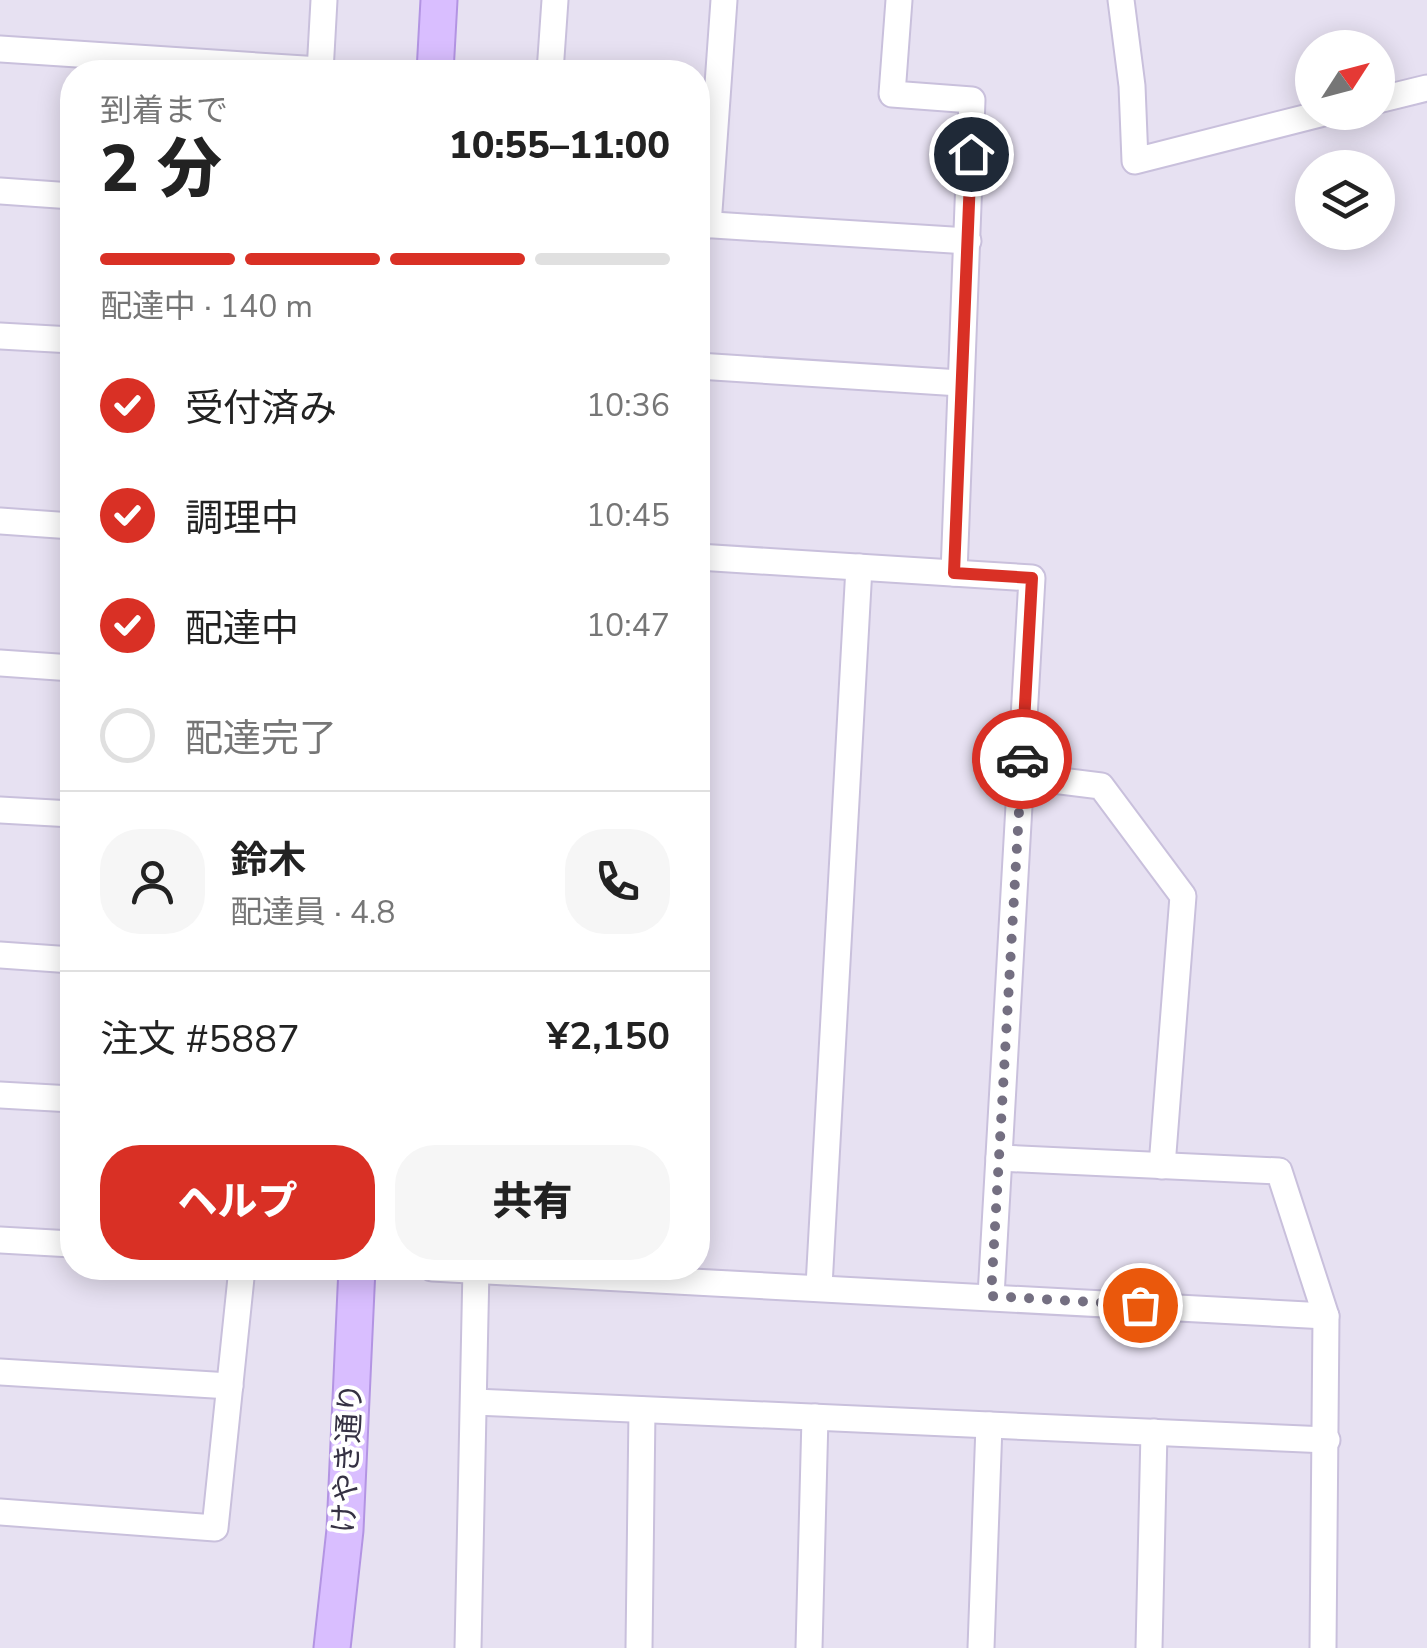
<!DOCTYPE html>
<html lang="ja">
<meta charset="utf-8">
<style>
:root{--surface:#fff;--page:#f6f6f6;--text:#222;--muted:#767676;--line:#e0e0e0;--accent:#d93025}
body{margin:0;font-family:"Nunito Sans","Noto Sans JP",sans-serif;background:var(--page);color:var(--text);height:100vh;display:flex;flex-direction:column;font-size:38px;white-space:nowrap}
*{box-sizing:border-box;margin:0}
p{font-size:32px;color:var(--muted)}
.icon{flex:none;width:55px;height:55px;fill:none;stroke:currentColor;stroke-width:2;stroke-linecap:round;stroke-linejoin:round}
.map{position:relative;flex:1;overflow:hidden}
.side{position:absolute;left:60px;top:60px;width:650px;height:1220px;display:flex;flex-direction:column;background:var(--surface);border-radius:40px;box-shadow:0 5px 25px #0003}
.side>*{flex:none}
.needle{width:65px;rotate:54deg}
.buttons{position:absolute;left:1295px;top:30px;display:grid;gap:20px}
.buttons a{display:grid;place-items:center;width:100px;height:100px;border-radius:50%;background:var(--surface);box-shadow:0 5px 25px #0003;font-size:50px}
.pin{position:absolute;display:grid;place-items:center;width:85px;height:85px;color:#fff;margin:-42px;border:5px solid #fff;border-radius:50%;box-shadow:0 2px 10px #0007}
.courier{position:absolute;display:grid;place-items:center;width:100px;height:100px;margin:-50px;border:8px solid #d93025;border-radius:50%;background:#fff;color:#222;box-shadow:0 2px 12px #0007}
.headline em{font-style:normal;font-weight:800}
.headline div{display:flex;flex-direction:column-reverse}
.headline{display:flex;align-items:center;justify-content:space-between;height:170px;padding:0 40px}
h1{font-size:65px;font-weight:800;line-height:75px}
.bar{display:grid;grid-template-columns:repeat(4,1fr);gap:15px 10px;align-content:center;height:120px;padding:0 40px}
.bar i{height:12px;border-radius:8px;background:var(--line)}
.bar .selected{background:var(--accent)}
.bar p{grid-column:span 4}
.line{display:flex;align-items:center;gap:25px;padding:0 40px;border-top:2px solid var(--line)}
.line div{flex:1}
.round{display:grid;place-items:center;flex:none;width:105px;height:105px;border-radius:40px;background:var(--page)}
ol{padding:0 40px;list-style:none}
li{display:flex;align-items:center;gap:30px;height:110px}
li p{margin-inline-start:auto}
li .icon{padding:10px;border-radius:50%;background:var(--accent);color:#fff;stroke-width:4}
li:last-child{color:var(--muted)}
li i{width:55px;height:55px;border:5px solid var(--line);border-radius:50%}
.primary-button{display:flex;gap:20px;margin-top:auto;padding:20px 40px}
.primary-button a{flex:1;height:115px;border-radius:40px;background:var(--accent);color:#fff;font-size:40px;font-weight:800;line-height:115px;text-align:center}
.primary-button a+a{background:var(--page);color:var(--text)}
.map>svg:first-child{display:block}
.lines{fill:none;stroke-linecap:round;stroke-linejoin:round}
.street-casing{stroke:#c9c0dc;stroke-width:29}
.secondary-casing{stroke:#b394e3;stroke-width:39}
.street{stroke:#fff;stroke-width:25}
.secondary{stroke:#d9beff;stroke-width:35}
.done{stroke:#746f81;stroke-width:10;stroke-dasharray:0 18}
.route{stroke:#d93025;stroke-width:12}
.labels{text-anchor:middle;dominant-baseline:central;stroke-width:8;stroke-linejoin:round;paint-order:stroke}
.street-label{font-size:30px;fill:#363244;stroke:#fff}
</style>
<div class="map">
<svg width="1427" height="1648" viewBox="0 0 1427 1648">
<rect width="100%" height="100%" fill="#e7e1f2"/>
<g class="lines">
<g class="street-casing">
<g id="street">
<polyline points="899,0 892,94 972,100 954,573"/>
<polyline points="1121,0 1132,86 1135,161 1328,112"/>
<polyline points="0,49 320,70"/>
<polyline points="320,72 324,0"/>
<polyline points="550,72 555,0"/>
<polyline points="1378,100 1427,88"/>
<polyline points="0,191 72,196"/>
<polyline points="698,224 968,241"/>
<polyline points="708,225 724,0"/>
<polyline points="0,336 72,340"/>
<polyline points="698,366 960,383"/>
<polyline points="0,521 72,526"/>
<polyline points="698,557 1032,578 991,1296"/>
<polyline points="0,663 72,668"/>
<polyline points="1021,776 1101,786 1183,896 1162,1166"/>
<polyline points="0,810 72,814"/>
<polyline points="0,955 72,960"/>
<polyline points="0,1095 72,1099"/>
<polyline points="999,1158 1279,1171 1326,1316 1323,1648"/>
<polyline points="0,1240 72,1244"/>
<polyline points="432,1268 1326,1316"/>
<polyline points="819,1286 859,567"/>
<polyline points="0,1372 230,1386"/>
<polyline points="474,1402 1327,1440"/>
<polyline points="0,1512 215,1528 242,1268"/>
<polyline points="468,1648 476,1268"/>
<polyline points="639,1648 642,1410"/>
<polyline points="809,1648 815,1417"/>
<polyline points="981,1648 989,1425"/>
<polyline points="1149,1648 1154,1432"/>
</g>
</g>
<g class="secondary-casing">
<g id="secondary">
<polyline points="435,72 439,0"/>
<polyline points="332,1648 345,1530 357,1268"/>
</g>
</g>
<use href="#street" class="street"/>
<use href="#secondary" class="secondary"/>
</g>
<g class="lines">
<polyline class="done" points="1022,759 991,1296 1140,1305"/>
<polyline class="route" points="971,154 954,573 1032,578 1022,759"/>
</g>
<g class="labels">
<g class="street-label">
<text transform="translate(348 1458) rotate(-87)">けやき通り</text>
</g>
</g>
</svg>
<div class="buttons">
<a><svg class="needle" viewBox="-14 -14 28 28"><path d="M0-13l5 13h-10z" fill="#e53935"/><path d="M0 13l5-13h-10z" fill="#767676"/></svg></a>
<a><svg class="icon" aria-label="layers" viewBox="0 0 24 24"><path d="M12 4l9 5-9 5-9-5zM3 14l9 5 9-5"/></svg></a>
</div>
<div class="pin" style="left:1140px;top:1305px;background:#ea580c"><svg class="icon" aria-label="bag" viewBox="0 0 24 24"><path d="M5 8h14l-1 12H6zM9 8a3 3 0 0 1 6 0"/></svg></div>
<div class="pin" style="left:971px;top:154px;background:#1f2937"><svg class="icon" aria-label="home" viewBox="0 0 24 24"><path d="M3 11l9-7 9 7M6 9v11h12V9"/></svg></div>
<div class="courier" style="left:1022px;top:759px"><svg class="icon" aria-label="car" viewBox="0 0 24 24"><path d="M5 17H2v-5l4-1 3-4h7l3 4 3 1v5h-3M9 17h6M6 11h13"/><circle cx="7" cy="17" r="2"/><circle cx="17" cy="17" r="2"/></svg></div>
<section class="side">
<div class="headline"><div><h1>2 分</h1><p>到着まで</p></div><em>10:55–11:00</em></div>
<div class="bar"><i class="selected"></i><i class="selected"></i><i class="selected"></i><i></i><p>配達中 · 140 m</p></div>
<ol>
<li><svg class="icon" aria-label="check" viewBox="0 0 24 24"><path d="M5 12l5 5 9-10"/></svg>受付済み<p>10:36</p></li>
<li><svg class="icon" aria-label="check" viewBox="0 0 24 24"><path d="M5 12l5 5 9-10"/></svg>調理中<p>10:45</p></li>
<li><svg class="icon" aria-label="check" viewBox="0 0 24 24"><path d="M5 12l5 5 9-10"/></svg>配達中<p>10:47</p></li>
<li><i></i>配達完了</li>
</ol>
<div class="line" style="height:180px"><a class="round"><svg class="icon" aria-label="person" viewBox="0 0 24 24"><circle cx="12" cy="8" r="4"/><path d="M4 21q1-7 8-7t8 7"/></svg></a><div><b>鈴木</b><p>配達員 · 4.8</p></div><a class="round"><svg class="icon" aria-label="phone" viewBox="0 0 24 24"><path d="M5 4h4l2 5-3 2q2 4 5 5l2-3 5 2v4C11 20 4 13 5 4z"/></svg></a></div>
<div class="line" style="height:130px"><div>注文 #5887</div><b>¥2,150</b></div>
<div class="primary-button"><a>ヘルプ</a><a>共有</a></div>
</section>
</div>
